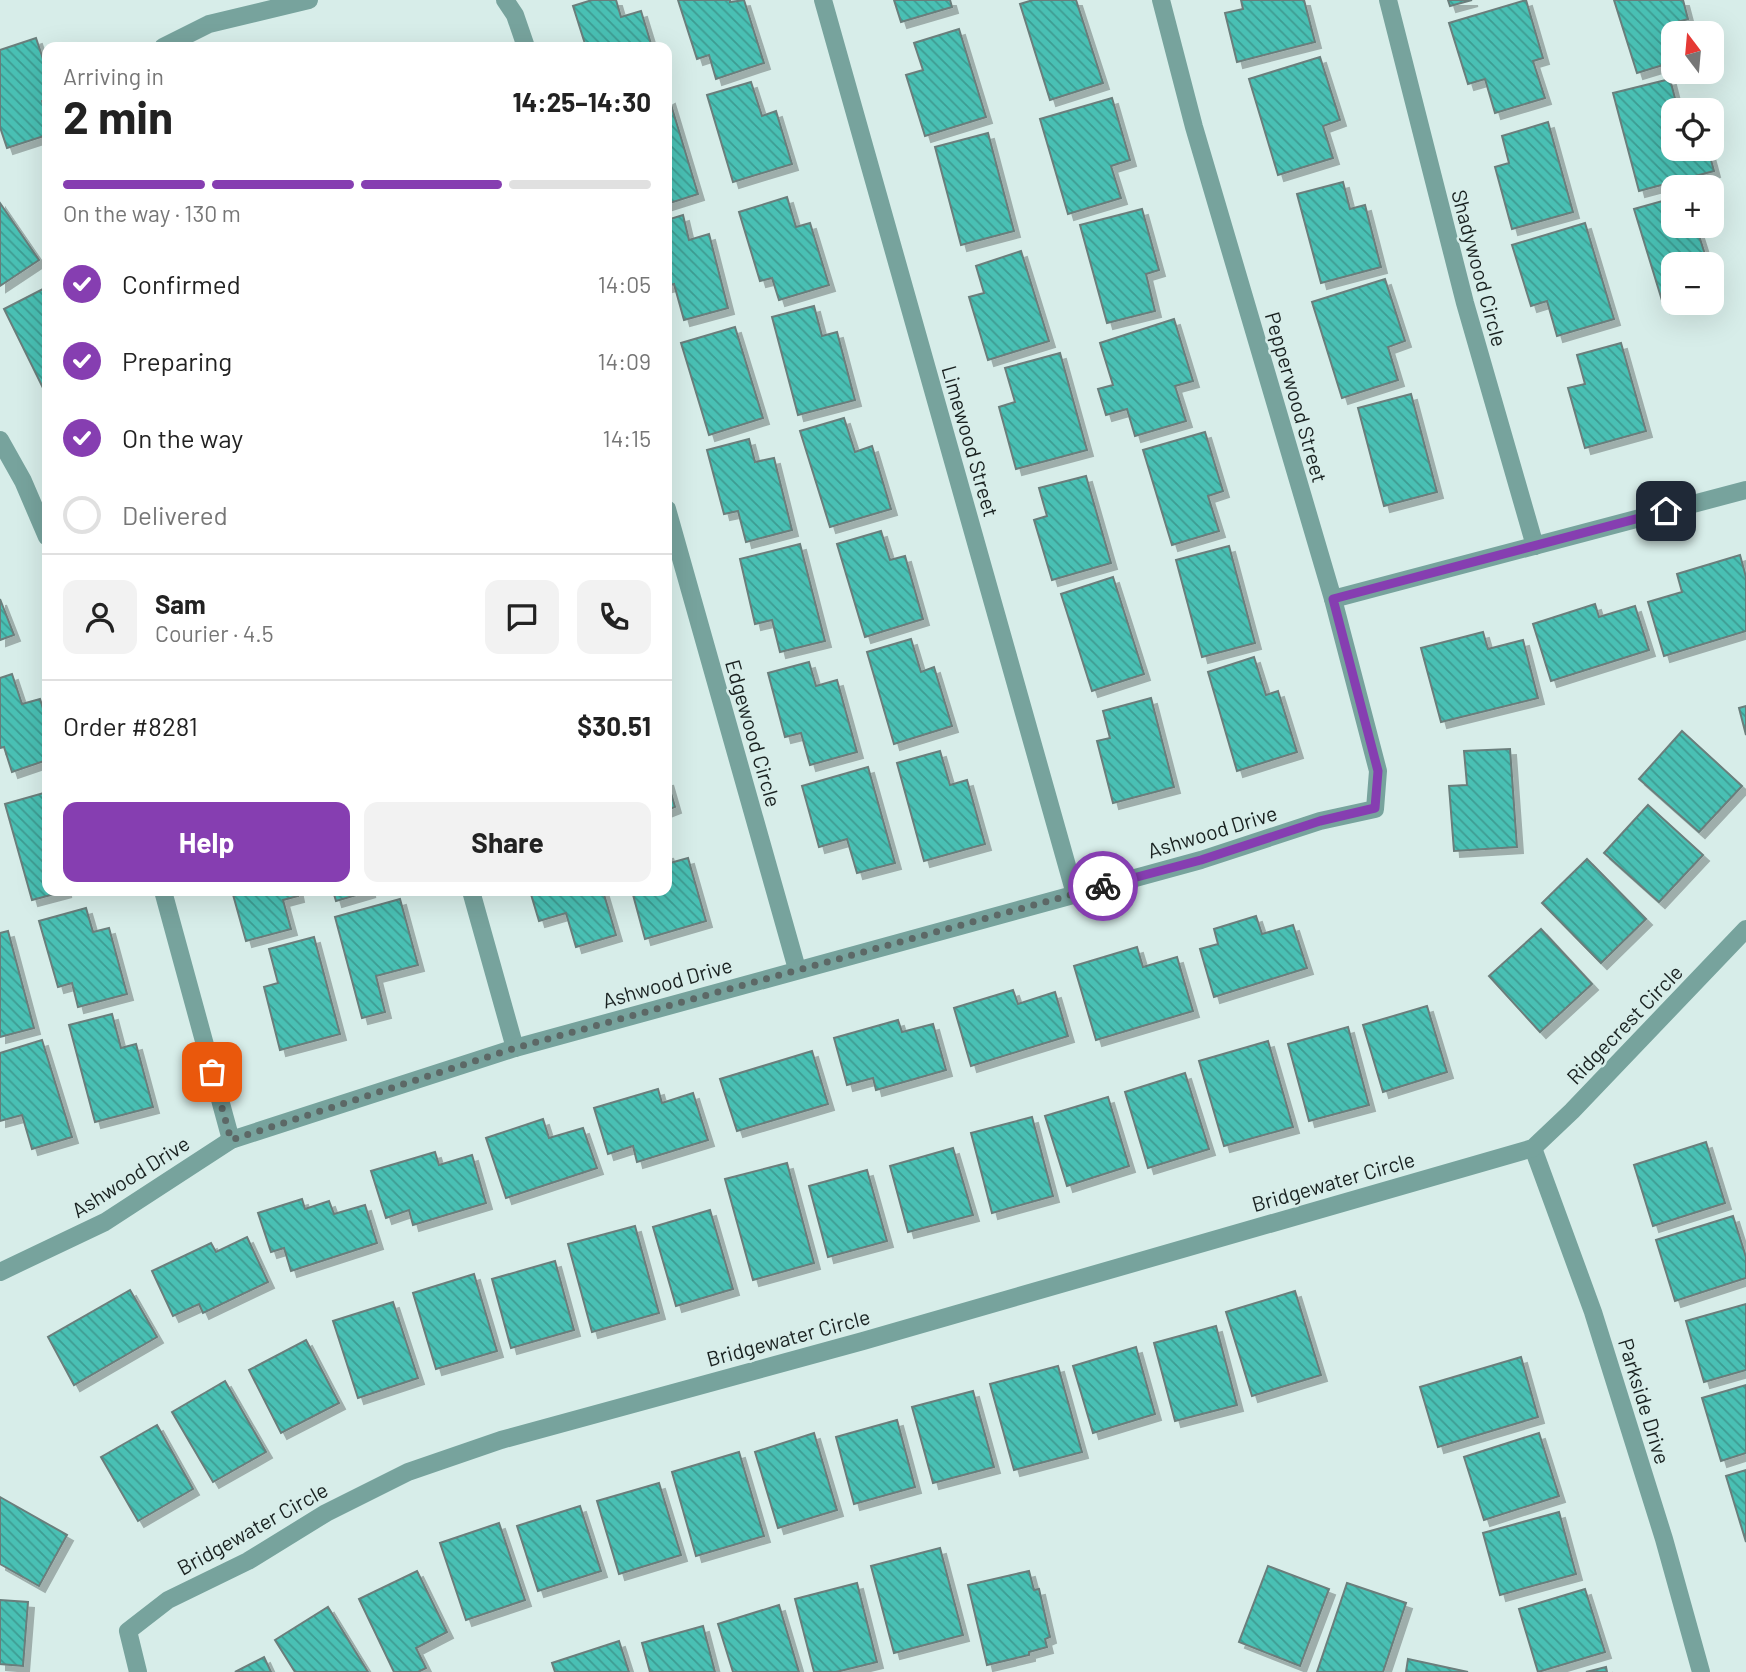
<!DOCTYPE html>
<meta charset="utf-8">
<style>
:root{--surface:#fff;--page:#f2f2f2;--text:#222;--muted:#767676;--line:#e0e0e0;--accent:#863eb1}
body{margin:0;font-family:Barlow,sans-serif;background:var(--page);color:var(--text);height:100vh;display:flex;flex-direction:column;font-size:26px;white-space:nowrap}
*{box-sizing:border-box;margin:0}
p{font-size:23px;color:var(--muted)}
.icon{flex:none;width:38px;height:38px;fill:none;stroke:currentColor;stroke-width:2;stroke-linecap:round;stroke-linejoin:round}
.map{position:relative;flex:1;overflow:hidden}
.panel{position:absolute;left:42px;top:42px;width:630px;height:854px;display:flex;flex-direction:column;background:var(--surface);border-radius:14px;box-shadow:0 7px 28px #0002}
.panel>*{flex:none}
.needle{width:46px;rotate:344deg}
.buttons{position:absolute;left:1661px;top:21px;display:grid;gap:14px}
.buttons a{display:grid;place-items:center;width:63px;height:63px;border-radius:14px;background:var(--surface);box-shadow:0 7px 28px #0002;font-size:35px}
.pin{position:absolute;display:grid;place-items:center;width:60px;height:60px;color:#fff;margin:-30px;border-radius:14px;box-shadow:0 4px 10px #0006}
.courier{position:absolute;display:grid;place-items:center;width:70px;height:70px;margin:-35px;border:5px solid #863eb1;border-radius:50%;background:#fff;color:#222;box-shadow:0 2px 9px #0007}
.headline em{font-style:normal;font-weight:700}
.headline div{display:flex;flex-direction:column-reverse}
.headline{display:flex;align-items:center;justify-content:space-between;height:119px;padding:0 21px}
h1{font-size:46px;font-weight:700;line-height:52px}
.bar{display:grid;grid-template-columns:repeat(4,1fr);gap:10px 7px;align-content:center;height:84px;padding:0 21px}
.bar i{height:9px;border-radius:5px;background:var(--line)}
.bar .selected{background:var(--accent)}
.bar p{grid-column:span 4}
.line{display:flex;align-items:center;gap:18px;padding:0 21px;border-top:2px solid var(--line)}
.line div{flex:1}
.round{display:grid;place-items:center;flex:none;width:74px;height:74px;border-radius:14px;background:var(--page)}
ol{padding:0 21px;list-style:none}
li{display:flex;align-items:center;gap:21px;height:77px}
li p{margin-inline-start:auto}
li .icon{padding:7px;border-radius:50%;background:var(--accent);color:#fff;stroke-width:4}
li:last-child{color:var(--muted)}
li i{width:38px;height:38px;border:4px solid var(--line);border-radius:50%}
.primary-button{display:flex;gap:14px;margin-top:auto;padding:14px 21px}
.primary-button a{flex:1;height:80px;border-radius:14px;background:var(--accent);color:#fff;font-size:28px;font-weight:700;line-height:80px;text-align:center}
.primary-button a+a{background:var(--page);color:var(--text)}
.map>svg:first-child{display:block}
.building{fill:url(#building-back-hatch);stroke:#6b7e7b;stroke-width:2;filter:url(#shadow)}
.lines{fill:none;stroke-linecap:round;stroke-linejoin:round}
.street{stroke:#77a39d;stroke-width:18}
.done{stroke:#5c6866;stroke-width:7;stroke-dasharray:0 12.6}
.route{stroke:#863eb1;stroke-width:9}
.labels{text-anchor:middle;dominant-baseline:central;stroke-width:5;stroke-linejoin:round;paint-order:stroke}
.street-label{font-size:21px;fill:#192120;stroke:#d7ede9}
</style>
<div class="map">
<svg width="1746" height="1672" viewBox="0 0 1746 1672">
<defs>
<pattern id="building-back-hatch" width="6" height="6" patternUnits="userSpaceOnUse" patternTransform="scale(1.75)"><rect width="6" height="6" fill="#4ac0b4"/><path d="M-1 5l2 2M0 0l6 6M5-1l2 2" fill="none" stroke="#3d9c92"/></pattern>
<filter id="shadow"><feDropShadow dx="6" dy="6" stdDeviation="0" flood-color="#0004"/></filter>
</defs>
<rect width="100%" height="100%" fill="#d7ede9"/>
<g class="building">
<polygon points="592,0 616,0 621,17 641,11 652,47 586,47 573,6"/>
<polygon points="678,0 730,0 730,2 744,0 764,63 716,79 709,55 697,59"/>
<polygon points="894,0 950,0 952,7 901,22"/>
<polygon points="1033,0 1076,0 1103,83 1050,100 1020,4"/>
<polygon points="1241,0 1304,0 1315,42 1237,62 1225,13 1243,9"/>
<polygon points="1448,0 1472,0 1450,6"/>
<polygon points="1526,0 1543,58 1533,61 1545,98 1495,113 1485,79 1468,84 1449,23"/>
<polygon points="1614,0 1683,0 1688,19 1674,23 1677,33 1673,33 1673,62 1637,73"/>
<polygon points="959,29 986,117 925,136 906,75 923,70 914,43"/>
<polygon points="36,38 47,71 47,99 42,101 47,116 47,135 7,148 0,127 0,50"/>
<polygon points="1320,57 1340,120 1323,126 1333,158 1278,175 1249,79"/>
<polygon points="1670,79 1678,110 1673,110 1673,149 1708,149 1714,171 1639,191 1613,93"/>
<polygon points="751,82 762,116 776,111 792,164 733,182 707,95"/>
<polygon points="669,98 698,194 667,204 667,99"/>
<polygon points="1112,98 1130,160 1111,166 1121,198 1068,214 1040,119"/>
<polygon points="1548,122 1573,212 1512,229 1495,167 1509,163 1502,136"/>
<polygon points="988,133 1014,231 961,245 935,147"/>
<polygon points="1343,182 1350,209 1365,205 1381,267 1321,283 1297,194"/>
<polygon points="787,197 796,227 810,223 829,285 779,300 772,278 760,281 739,212"/>
<polygon points="1673,198 1673,226 1696,226 1708,264 1673,264 1673,303 1677,303 1664,307 1634,209"/>
<polygon points="0,203 39,260 0,286"/>
<polygon points="1142,209 1159,270 1146,274 1155,311 1107,323 1080,225"/>
<polygon points="683,215 689,240 709,234 728,308 684,320 674,284 667,286 667,220"/>
<polygon points="1585,223 1614,319 1557,336 1547,301 1531,306 1512,245"/>
<polygon points="1021,251 1049,341 988,360 969,297 984,293 976,266"/>
<polygon points="1385,279 1405,341 1388,347 1398,380 1342,398 1312,302"/>
<polygon points="47,287 47,396 4,309"/>
<polygon points="814,306 822,336 837,332 855,400 798,415 772,317"/>
<polygon points="1174,319 1193,381 1175,386 1186,421 1135,436 1127,409 1106,415 1098,389 1113,385 1100,343"/>
<polygon points="735,327 763,418 709,435 681,343"/>
<polygon points="1621,343 1646,431 1585,448 1568,388 1585,384 1577,355"/>
<polygon points="1060,353 1087,450 1016,469 999,407 1015,402 1005,368"/>
<polygon points="1411,394 1437,492 1384,506 1358,408"/>
<polygon points="844,418 855,452 872,446 891,509 830,527 800,431"/>
<polygon points="1205,432 1223,491 1208,496 1219,531 1172,545 1143,450"/>
<polygon points="749,439 755,462 774,458 792,530 746,542 738,511 724,514 707,450"/>
<polygon points="1086,476 1111,563 1052,580 1034,520 1047,516 1039,488"/>
<polygon points="881,531 890,560 905,556 923,619 865,637 837,544"/>
<polygon points="800,544 825,641 780,652 772,620 755,624 740,559"/>
<polygon points="1229,546 1255,643 1202,657 1176,560"/>
<polygon points="1740,555 1746,577 1746,631 1664,656 1648,602 1682,592 1677,574"/>
<polygon points="1113,577 1144,674 1092,691 1061,594"/>
<polygon points="0,599 14,635 0,640"/>
<polygon points="1595,604 1599,617 1635,606 1649,650 1551,681 1533,624"/>
<polygon points="1483,632 1488,649 1523,640 1538,698 1441,722 1421,648"/>
<polygon points="911,639 921,672 934,667 952,726 894,744 867,652"/>
<polygon points="1254,657 1266,695 1278,691 1297,752 1237,771 1208,672"/>
<polygon points="809,662 816,686 837,680 857,752 810,765 801,733 785,737 768,673"/>
<polygon points="12,674 22,704 40,699 47,721 47,760 12,772 4,747 0,748 0,678"/>
<polygon points="1151,698 1174,787 1113,803 1097,741 1110,738 1103,711"/>
<polygon points="1746,706 1746,735 1739,708"/>
<polygon points="1682,731 1742,786 1699,832 1639,779"/>
<polygon points="1510,749 1517,847 1454,851 1449,786 1467,785 1464,751"/>
<polygon points="940,751 950,785 967,780 985,844 924,861 897,763"/>
<polygon points="868,767 895,863 857,873 847,839 819,847 802,786"/>
<polygon points="667,779 675,807 667,810"/>
<polygon points="47,792 47,891 66,891 32,900 5,804"/>
<polygon points="1648,805 1703,855 1659,902 1604,853"/>
<polygon points="667,852 670,863 688,858 706,921 645,939 632,891 667,891"/>
<polygon points="1587,859 1646,919 1601,963 1542,903"/>
<polygon points="232,891 297,891 298,896 283,900 291,929 246,941"/>
<polygon points="333,891 370,891 336,901"/>
<polygon points="530,891 603,891 616,935 576,947 566,913 539,921"/>
<polygon points="400,899 418,965 376,976 385,1012 362,1018 335,917"/>
<polygon points="86,908 93,932 109,928 127,994 78,1007 72,983 58,987 39,921"/>
<polygon points="1256,916 1262,934 1293,925 1307,968 1214,997 1200,949 1218,944 1214,929"/>
<polygon points="1541,929 1592,984 1540,1032 1489,976"/>
<polygon points="8,931 34,1028 0,1037 0,933"/>
<polygon points="314,937 340,1034 280,1050 264,987 278,983 269,949"/>
<polygon points="1137,947 1143,967 1177,957 1193,1011 1096,1040 1074,966"/>
<polygon points="1013,990 1018,1004 1055,992 1068,1036 971,1066 954,1008"/>
<polygon points="1427,1006 1447,1072 1383,1092 1363,1025"/>
<polygon points="112,1014 121,1048 136,1044 153,1107 95,1122 69,1025"/>
<polygon points="898,1020 902,1032 933,1024 946,1070 876,1090 873,1078 847,1085 834,1038"/>
<polygon points="1348,1027 1369,1105 1309,1121 1288,1044"/>
<polygon points="42,1040 72,1137 32,1149 22,1115 0,1121 0,1053"/>
<polygon points="1268,1041 1293,1127 1224,1146 1199,1061"/>
<polygon points="812,1051 828,1104 737,1131 720,1079"/>
<polygon points="1185,1073 1209,1149 1148,1168 1125,1092"/>
<polygon points="658,1089 662,1103 693,1093 708,1140 637,1162 633,1146 608,1154 594,1108"/>
<polygon points="1108,1097 1129,1166 1067,1186 1045,1116"/>
<polygon points="1032,1117 1053,1196 992,1213 971,1133"/>
<polygon points="543,1119 549,1138 583,1128 597,1168 506,1198 486,1138"/>
<polygon points="1706,1142 1725,1203 1653,1226 1634,1165"/>
<polygon points="953,1148 973,1215 908,1232 890,1166"/>
<polygon points="435,1152 439,1165 472,1155 486,1203 413,1225 409,1210 386,1218 371,1171"/>
<polygon points="787,1163 814,1263 753,1280 725,1179"/>
<polygon points="867,1170 887,1241 828,1257 809,1186"/>
<polygon points="302,1199 305,1209 329,1201 334,1214 365,1205 377,1243 291,1271 284,1248 271,1252 258,1213"/>
<polygon points="710,1210 733,1289 676,1306 653,1227"/>
<polygon points="1733,1216 1746,1257 1746,1278 1675,1301 1656,1240"/>
<polygon points="635,1226 659,1313 592,1332 568,1244"/>
<polygon points="247,1237 268,1282 203,1313 199,1304 173,1316 152,1271 211,1243 216,1252"/>
<polygon points="555,1261 574,1330 511,1348 492,1279"/>
<polygon points="474,1274 497,1351 436,1369 413,1293"/>
<polygon points="130,1290 157,1337 74,1385 48,1337"/>
<polygon points="1295,1291 1321,1375 1252,1396 1226,1312"/>
<polygon points="393,1302 418,1378 358,1398 333,1321"/>
<polygon points="1746,1304 1746,1370 1704,1382 1686,1321"/>
<polygon points="1216,1326 1237,1405 1175,1421 1154,1343"/>
<polygon points="306,1340 339,1403 281,1433 249,1370"/>
<polygon points="1136,1347 1155,1414 1093,1433 1073,1366"/>
<polygon points="1521,1357 1538,1417 1438,1447 1420,1387"/>
<polygon points="1058,1366 1082,1452 1014,1470 990,1384"/>
<polygon points="225,1381 266,1452 213,1482 172,1412"/>
<polygon points="1746,1385 1746,1453 1721,1461 1702,1398"/>
<polygon points="973,1391 994,1467 933,1483 912,1407"/>
<polygon points="897,1420 915,1487 854,1504 836,1437"/>
<polygon points="157,1425 193,1489 138,1521 101,1457"/>
<polygon points="814,1433 837,1510 778,1528 755,1452"/>
<polygon points="1539,1433 1559,1496 1484,1520 1464,1457"/>
<polygon points="739,1452 764,1536 696,1556 672,1472"/>
<polygon points="1746,1470 1746,1542 1726,1476"/>
<polygon points="659,1483 681,1555 619,1574 597,1501"/>
<polygon points="0,1497 67,1535 39,1586 0,1564"/>
<polygon points="580,1506 601,1571 538,1591 517,1526"/>
<polygon points="1559,1512 1576,1574 1500,1595 1483,1533"/>
<polygon points="499,1523 525,1600 466,1620 440,1543"/>
<polygon points="940,1548 963,1635 894,1653 871,1566"/>
<polygon points="1268,1566 1329,1589 1300,1666 1239,1642"/>
<polygon points="417,1571 447,1632 416,1648 426,1668 418,1672 394,1672 359,1599"/>
<polygon points="1029,1571 1034,1590 1039,1589 1050,1637 1045,1639 1047,1647 1029,1652 1029,1655 987,1665 968,1585"/>
<polygon points="857,1583 877,1662 836,1672 814,1672 795,1599"/>
<polygon points="1347,1583 1406,1603 1383,1672 1317,1672"/>
<polygon points="1585,1589 1605,1652 1538,1672 1519,1609"/>
<polygon points="0,1600 28,1602 23,1666 0,1664"/>
<polygon points="779,1605 799,1672 733,1672 718,1624"/>
<polygon points="328,1607 368,1672 295,1672 275,1640"/>
<polygon points="703,1626 715,1672 650,1672 642,1643"/>
<polygon points="619,1641 629,1672 555,1672 552,1663"/>
<polygon points="264,1657 271,1672 235,1672"/>
<polygon points="1408,1659 1468,1672 1406,1672"/>
<polygon points="1606,1667 1607,1672 1586,1672"/>
</g>
<g class="lines">
<g class="street">
<polyline points="505,0 515,15 526,47"/>
<polyline points="823,0 1075,894"/>
<polyline points="1388,0 1465,303 1535,546"/>
<polyline points="163,47 209,24 309,0"/>
<polyline points="0,440 23,481 47,537"/>
<polyline points="667,509 797,969"/>
<polyline points="1333,599 1746,490"/>
<polyline points="163,891 231,1140"/>
<polyline points="471,891 515,1048"/>
<polyline points="1533,1148 1593,1312 1664,1539 1701,1672"/>
<polyline points="0,1272 105,1222 231,1140 515,1048 1201,860 1320,821 1375,809 1378,771 1333,599 1194,127 1161,0"/>
<polyline points="138,1672 128,1631 168,1600 248,1561 326,1513 408,1472 501,1440 863,1341 1533,1148 1572,1111 1746,929"/>
</g>
</g>
<g class="lines">
<polyline class="done" points="212,1072 231,1140 515,1048 1103,886"/>
<polyline class="route" points="1103,886 1201,860 1320,821 1375,808 1378,771 1333,599 1666,511"/>
</g>
<g class="labels">
<g class="street-label">
<text transform="translate(1480 268) rotate(75)">Shadywood Circle</text>
<text transform="translate(1297 397) rotate(74)">Pepperwood Street</text>
<text transform="translate(971 441) rotate(74)">Limewood Street</text>
<text transform="translate(754 733) rotate(74)">Edgewood Circle</text>
<text transform="translate(1212 831) rotate(-17)">Ashwood Drive</text>
<text transform="translate(667 982) rotate(-16)">Ashwood Drive</text>
<text transform="translate(1624 1024) rotate(-46)">Ridgecrest Circle</text>
<text transform="translate(130 1176) rotate(-32)">Ashwood Drive</text>
<text transform="translate(1333 1181) rotate(-16)">Bridgewater Circle</text>
<text transform="translate(788 1337) rotate(-15)">Bridgewater Circle</text>
<text transform="translate(1645 1401) rotate(73)">Parkside Drive</text>
<text transform="translate(252 1528) rotate(-29)">Bridgewater Circle</text>
</g>
</g>
</svg>
<div class="buttons">
<a><svg class="needle" viewBox="-14 -14 28 28"><path d="M0-13l5 13h-10z" fill="#e53935"/><path d="M0 13l5-13h-10z" fill="#767676"/></svg></a>
<a><svg class="icon" aria-label="locate" viewBox="0 0 24 24"><circle cx="12" cy="12" r="6"/><path d="M12 2v4M12 18v4M2 12h4M18 12h4"/></svg></a>
<a>+</a>
<a>−</a>
</div>
<div class="pin" style="left:212px;top:1072px;background:#ea580c"><svg class="icon" aria-label="bag" viewBox="0 0 24 24"><path d="M5 8h14l-1 12H6zM9 8a3 3 0 0 1 6 0"/></svg></div>
<div class="pin" style="left:1666px;top:511px;background:#1f2937"><svg class="icon" aria-label="home" viewBox="0 0 24 24"><path d="M3 11l9-7 9 7M6 9v11h12V9"/></svg></div>
<div class="courier" style="left:1103px;top:886px"><svg class="icon" aria-label="bike" viewBox="0 0 24 24"><circle cx="6" cy="16" r="4"/><circle cx="18" cy="16" r="4"/><path d="M6 16l4-8h5l3 8M10 8l3 8H6M13 5h3"/></svg></div>
<section class="panel">
<div class="headline"><div><h1>2 min</h1><p>Arriving in</p></div><em>14:25–14:30</em></div>
<div class="bar"><i class="selected"></i><i class="selected"></i><i class="selected"></i><i></i><p>On the way · 130 m</p></div>
<ol>
<li><svg class="icon" aria-label="check" viewBox="0 0 24 24"><path d="M5 12l5 5 9-10"/></svg>Confirmed<p>14:05</p></li>
<li><svg class="icon" aria-label="check" viewBox="0 0 24 24"><path d="M5 12l5 5 9-10"/></svg>Preparing<p>14:09</p></li>
<li><svg class="icon" aria-label="check" viewBox="0 0 24 24"><path d="M5 12l5 5 9-10"/></svg>On the way<p>14:15</p></li>
<li><i></i>Delivered</li>
</ol>
<div class="line" style="height:126px"><a class="round"><svg class="icon" aria-label="person" viewBox="0 0 24 24"><circle cx="12" cy="8" r="4"/><path d="M4 21q1-7 8-7t8 7"/></svg></a><div><b>Sam</b><p>Courier · 4.5</p></div><a class="round"><svg class="icon" aria-label="chat" viewBox="0 0 24 24"><path d="M4 5h16v11H9l-5 4z"/></svg></a><a class="round"><svg class="icon" aria-label="phone" viewBox="0 0 24 24"><path d="M5 4h4l2 5-3 2q2 4 5 5l2-3 5 2v4C11 20 4 13 5 4z"/></svg></a></div>
<div class="line" style="height:91px"><div>Order #8281</div><b>$30.51</b></div>
<div class="primary-button"><a>Help</a><a>Share</a></div>
</section>
</div>
